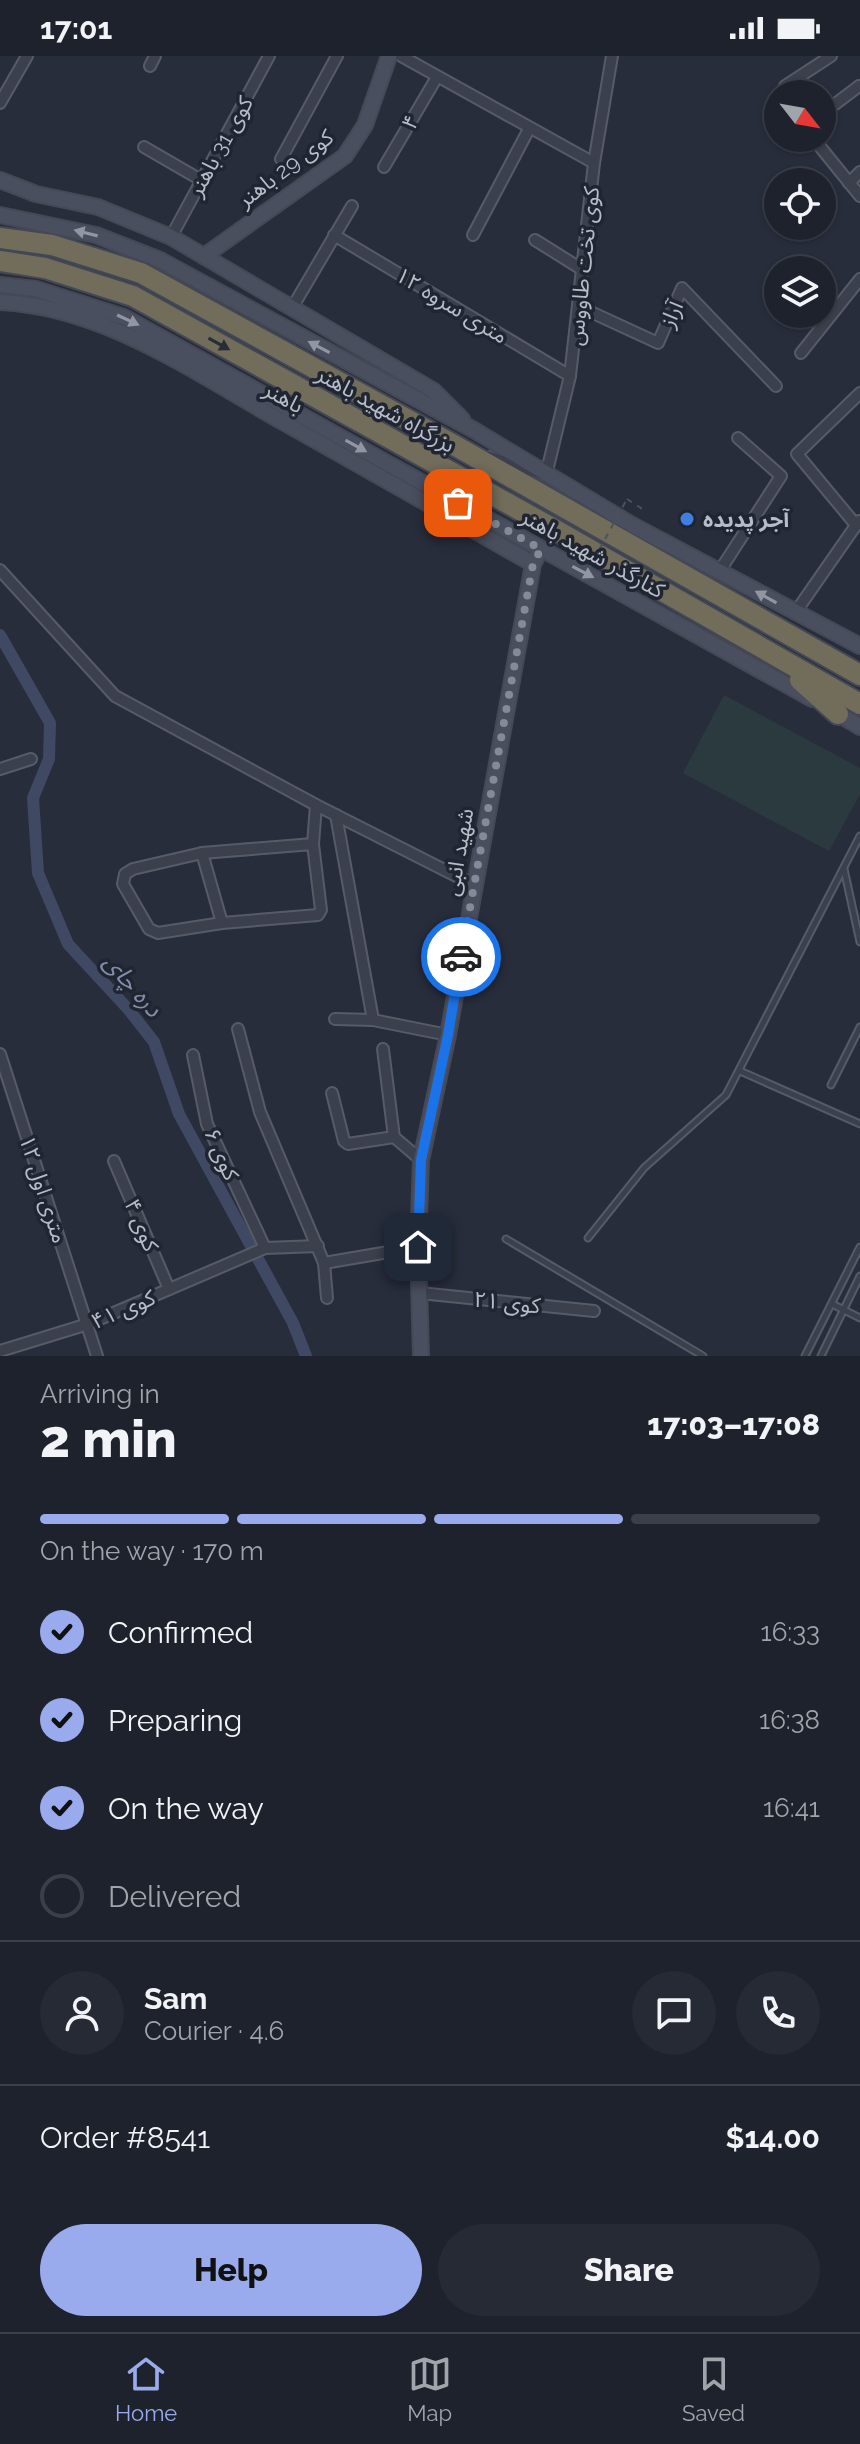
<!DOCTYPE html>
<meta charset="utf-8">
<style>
:root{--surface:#1e222d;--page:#262a35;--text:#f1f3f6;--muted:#a1a4aa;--line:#3c3f49;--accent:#99abec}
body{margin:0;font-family:Raleway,"Noto Sans Arabic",sans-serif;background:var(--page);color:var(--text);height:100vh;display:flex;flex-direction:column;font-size:30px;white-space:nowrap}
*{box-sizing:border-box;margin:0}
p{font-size:26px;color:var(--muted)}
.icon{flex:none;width:44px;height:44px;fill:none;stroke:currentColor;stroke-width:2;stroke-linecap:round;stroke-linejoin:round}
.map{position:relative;height:1300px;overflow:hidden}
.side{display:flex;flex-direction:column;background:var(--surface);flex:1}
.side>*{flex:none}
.needle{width:52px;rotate:121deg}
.buttons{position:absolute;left:764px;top:24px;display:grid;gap:16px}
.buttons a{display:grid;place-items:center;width:72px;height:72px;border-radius:50%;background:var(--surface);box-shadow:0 2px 6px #0004,0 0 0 2px var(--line);font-size:40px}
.pin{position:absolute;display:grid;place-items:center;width:68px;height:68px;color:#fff;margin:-34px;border-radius:16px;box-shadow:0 4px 12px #0006}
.courier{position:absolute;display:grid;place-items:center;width:80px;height:80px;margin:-40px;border:6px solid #1a73e8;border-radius:50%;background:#fff;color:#222;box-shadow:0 2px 10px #0007}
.overview em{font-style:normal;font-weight:800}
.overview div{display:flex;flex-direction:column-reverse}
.overview{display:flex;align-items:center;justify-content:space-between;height:136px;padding:0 40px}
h1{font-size:52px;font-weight:800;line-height:60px}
.bar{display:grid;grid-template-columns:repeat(4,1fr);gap:12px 8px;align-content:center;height:96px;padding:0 40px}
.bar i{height:10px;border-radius:6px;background:var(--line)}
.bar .selected{background:var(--accent)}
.bar p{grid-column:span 4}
.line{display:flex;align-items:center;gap:20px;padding:0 40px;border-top:2px solid var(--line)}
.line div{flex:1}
.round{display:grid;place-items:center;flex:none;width:84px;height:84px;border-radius:42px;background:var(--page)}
ol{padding:0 40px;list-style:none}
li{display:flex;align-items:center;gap:24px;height:88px}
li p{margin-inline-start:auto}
li .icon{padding:8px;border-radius:50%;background:var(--accent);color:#111;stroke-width:4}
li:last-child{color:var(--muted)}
li i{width:44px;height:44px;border:4px solid var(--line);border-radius:50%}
.button{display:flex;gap:16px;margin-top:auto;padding:16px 40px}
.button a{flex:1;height:92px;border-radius:48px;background:var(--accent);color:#111;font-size:32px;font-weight:800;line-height:92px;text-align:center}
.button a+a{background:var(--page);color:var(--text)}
.status{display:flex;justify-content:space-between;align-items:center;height:56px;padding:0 40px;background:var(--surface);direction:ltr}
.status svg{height:22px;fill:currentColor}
.menu{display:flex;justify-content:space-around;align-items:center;height:112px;border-top:2px solid var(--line);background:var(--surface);font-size:22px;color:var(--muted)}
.menu a{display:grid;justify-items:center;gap:4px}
.menu .selected{color:var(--accent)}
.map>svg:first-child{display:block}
.green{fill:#2b3a3e}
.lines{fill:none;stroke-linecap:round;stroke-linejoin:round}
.canal{stroke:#404963;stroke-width:12}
.lane-casing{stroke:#565b68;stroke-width:9}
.street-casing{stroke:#565b68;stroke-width:14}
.secondary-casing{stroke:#454956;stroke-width:18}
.highway-casing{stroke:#434855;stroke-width:24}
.path{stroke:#48555b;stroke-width:2;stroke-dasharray:6 6;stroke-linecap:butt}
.lane{stroke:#3c404d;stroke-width:5}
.street{stroke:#3c404d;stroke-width:10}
.secondary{stroke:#4a4f5f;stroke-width:14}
.highway{stroke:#726c5a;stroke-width:20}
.path-bridge{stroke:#48555b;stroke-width:2;stroke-dasharray:6 6;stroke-linecap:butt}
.oneway{fill:#9295a3}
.oneway2{fill:#282c36}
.done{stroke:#868997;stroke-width:8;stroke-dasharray:0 14.4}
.route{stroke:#1a73e8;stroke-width:10}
.shop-dot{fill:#3f7fe0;stroke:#202532;stroke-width:3}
.labels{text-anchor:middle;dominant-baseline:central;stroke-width:7;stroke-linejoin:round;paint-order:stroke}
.street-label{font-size:22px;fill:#b8bbc8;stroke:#202532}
.poi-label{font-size:22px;font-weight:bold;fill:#b8bbc8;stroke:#202532;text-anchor:start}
.water-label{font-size:24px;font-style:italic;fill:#838eab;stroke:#202532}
</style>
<div class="status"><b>17:01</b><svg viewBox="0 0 49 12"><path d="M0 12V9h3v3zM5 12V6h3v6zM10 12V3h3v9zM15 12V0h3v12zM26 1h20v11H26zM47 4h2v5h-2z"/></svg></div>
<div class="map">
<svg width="860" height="1300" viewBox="0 0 860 1300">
<rect width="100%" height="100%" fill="#282d3c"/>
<polygon class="green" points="724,639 860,712 860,738 829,795 683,717"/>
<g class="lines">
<polyline class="canal" points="0,579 50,667 49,703 33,742 38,817 68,888 129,954 154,986 179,1058 293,1267 306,1300"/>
<g class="lane-casing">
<g id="lane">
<polyline points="844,813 860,886"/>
<polyline points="740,1015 860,1068"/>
<polyline points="831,1029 860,971"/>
<polyline points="588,1182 644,1112 726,1039 860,780"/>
<polyline points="506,1183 703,1300"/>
<polyline points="832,1248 860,1262"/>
<polyline points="805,1300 860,1191"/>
<polyline points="821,1300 860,1220"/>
</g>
</g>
<g class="street-casing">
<g id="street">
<polyline points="401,0 594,107"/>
<polyline points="150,10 155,0"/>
<polyline points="783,38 785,30 831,0"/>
<polyline points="0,47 27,0"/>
<polyline points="822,58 859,30"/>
<polyline points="813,82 860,140"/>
<polyline points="144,91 201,124"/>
<polyline points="281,103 337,0"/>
<polyline points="384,111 437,21"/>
<polyline points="849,127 860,116"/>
<polyline points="334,179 570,320"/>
<polyline points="473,179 529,73"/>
<polyline points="171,181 269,0"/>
<polyline points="535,184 583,214"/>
<polyline points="580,251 658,287 682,232 776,330"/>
<polyline points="292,252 352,150"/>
<polyline points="801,297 860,223"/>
<polyline points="490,401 546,419 570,320 594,107 612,0"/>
<polyline points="856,469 797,398 860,337"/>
<polyline points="0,514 115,640 316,749 474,829"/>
<polyline points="719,516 781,420 738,382"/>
<polyline points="795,557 859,465"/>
<polyline points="0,713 31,703"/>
<polyline points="336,759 373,964"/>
<polyline points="313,788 202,797 133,813 125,818 123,828 149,873 158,877 222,867 318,859 321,854 313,788 316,749"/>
<polyline points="202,797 222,867"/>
<polyline points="335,963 373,964 448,979"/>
<polyline points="238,973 260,1056 324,1207 327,1242"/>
<polyline points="383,993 394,1081 421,1104"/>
<polyline points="0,998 97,1300"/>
<polyline points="193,999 207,1068 265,1192"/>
<polyline points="332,1037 344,1085 348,1088 394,1081"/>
<polyline points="114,1105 169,1233"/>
<polyline points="324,1207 418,1191"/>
<polyline points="420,1237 594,1255"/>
<polyline points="0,1295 88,1268 265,1192 318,1190"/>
</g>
</g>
<g class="secondary-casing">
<g id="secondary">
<polyline points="0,124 36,138 98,151 171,181 434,335 462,363"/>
<polyline points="0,159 96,179 160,204 474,374 632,469 860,590"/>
<polyline points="204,200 345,100 365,69 389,0"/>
<polyline points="0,229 36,233 124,261 812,643"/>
<path d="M0,246c105,5 194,70 283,120 84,47 167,94 250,142"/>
<polyline points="830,653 860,671"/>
<polyline points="421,1300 418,1191 421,1104 448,979 533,508 541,493"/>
</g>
</g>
<g class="highway-casing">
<g id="highway">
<polyline points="0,182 52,189 141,217 454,389 860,619"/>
<polyline points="0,205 45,212 133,240 554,473 860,648"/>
<polyline points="800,624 838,658"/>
</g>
</g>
<polyline class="path" points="627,443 641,452 638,458"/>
<use href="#lane" class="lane"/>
<use href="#street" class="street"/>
<use href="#secondary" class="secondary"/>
<use href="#highway" class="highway"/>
<polyline class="path-bridge" points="582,525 627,443"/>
</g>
<defs><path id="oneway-solid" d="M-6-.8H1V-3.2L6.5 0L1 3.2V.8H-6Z" transform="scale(2)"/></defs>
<g class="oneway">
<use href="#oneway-solid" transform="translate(86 177) rotate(-166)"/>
<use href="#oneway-solid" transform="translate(128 264) rotate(25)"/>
<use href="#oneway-solid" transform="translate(319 291) rotate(-152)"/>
<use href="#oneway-solid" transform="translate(356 390) rotate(29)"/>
<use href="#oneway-solid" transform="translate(583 516) rotate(28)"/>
<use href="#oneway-solid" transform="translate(766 541) rotate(-151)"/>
</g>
<use class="oneway2" href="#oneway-solid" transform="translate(219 288) rotate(29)"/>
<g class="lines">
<polyline class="done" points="458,447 541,493 533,508 461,901"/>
<polyline class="route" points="418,1191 421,1104 448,979 461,901"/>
</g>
<circle class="shop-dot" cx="687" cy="463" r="8"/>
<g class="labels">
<g class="street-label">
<text transform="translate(410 66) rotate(-60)">۴</text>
<text transform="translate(220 90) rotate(-61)">کوی 31 باهنر</text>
<text transform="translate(285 112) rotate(-37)">کوی 29 باهنر</text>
<text transform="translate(583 210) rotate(-84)">کوی تخت طاووس</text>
<text transform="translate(452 249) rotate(31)">۱۲ متری سروه</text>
<text transform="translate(671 258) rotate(-66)">آراز</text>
<text transform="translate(284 341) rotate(29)">باهنر</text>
<text transform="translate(386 353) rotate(29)">بزرگراه شهید باهنر</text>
<text transform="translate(593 497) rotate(29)">کنارگذر شهید باهنر</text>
<text transform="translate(458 796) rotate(-80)">شهید انبی</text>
<text transform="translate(222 1098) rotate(66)">کوی ۶</text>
<text transform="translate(44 1133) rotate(72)">۱۲ متری اول</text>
<text transform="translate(142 1169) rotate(67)">کوی ۴</text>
<text transform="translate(507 1246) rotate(6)">کوی ۲۱</text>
<text transform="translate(123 1253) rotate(-23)">کوی ۴۱</text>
</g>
<g class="poi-label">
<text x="703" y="463">آجر پدیده</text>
</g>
<g class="water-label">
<text transform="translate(133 929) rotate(49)">دره چای</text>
</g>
</g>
</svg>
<div class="buttons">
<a><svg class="needle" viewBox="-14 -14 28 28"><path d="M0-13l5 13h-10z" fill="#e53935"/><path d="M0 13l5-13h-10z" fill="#a1a4aa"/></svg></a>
<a><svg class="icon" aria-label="locate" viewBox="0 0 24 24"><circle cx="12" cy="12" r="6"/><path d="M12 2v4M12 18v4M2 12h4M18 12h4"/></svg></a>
<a><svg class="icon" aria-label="layers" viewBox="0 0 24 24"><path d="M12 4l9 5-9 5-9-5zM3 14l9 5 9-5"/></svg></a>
</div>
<div class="pin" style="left:458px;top:447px;background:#ea580c"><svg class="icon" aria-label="bag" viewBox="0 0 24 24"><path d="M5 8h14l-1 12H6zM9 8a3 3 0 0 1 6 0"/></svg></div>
<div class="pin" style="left:418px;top:1191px;background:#1f2937"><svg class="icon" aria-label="home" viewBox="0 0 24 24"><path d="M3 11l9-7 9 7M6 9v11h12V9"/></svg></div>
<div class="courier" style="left:461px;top:901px"><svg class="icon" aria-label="car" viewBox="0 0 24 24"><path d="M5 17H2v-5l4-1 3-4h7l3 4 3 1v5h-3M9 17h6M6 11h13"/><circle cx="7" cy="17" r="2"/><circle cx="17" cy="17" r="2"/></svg></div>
</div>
<section class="side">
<div class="overview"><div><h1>2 min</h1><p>Arriving in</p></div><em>17:03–17:08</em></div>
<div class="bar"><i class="selected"></i><i class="selected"></i><i class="selected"></i><i></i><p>On the way · 170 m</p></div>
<ol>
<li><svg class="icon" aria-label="check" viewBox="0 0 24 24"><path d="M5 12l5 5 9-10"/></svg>Confirmed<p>16:33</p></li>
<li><svg class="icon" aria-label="check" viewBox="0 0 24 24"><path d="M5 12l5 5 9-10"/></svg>Preparing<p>16:38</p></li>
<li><svg class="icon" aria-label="check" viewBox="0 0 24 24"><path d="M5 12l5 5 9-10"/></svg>On the way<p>16:41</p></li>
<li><i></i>Delivered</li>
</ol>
<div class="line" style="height:144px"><a class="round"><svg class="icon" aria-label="person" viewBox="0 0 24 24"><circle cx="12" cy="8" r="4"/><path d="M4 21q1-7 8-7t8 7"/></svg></a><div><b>Sam</b><p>Courier · 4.6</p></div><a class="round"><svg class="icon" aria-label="chat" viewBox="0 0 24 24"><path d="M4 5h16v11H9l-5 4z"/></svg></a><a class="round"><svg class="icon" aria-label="phone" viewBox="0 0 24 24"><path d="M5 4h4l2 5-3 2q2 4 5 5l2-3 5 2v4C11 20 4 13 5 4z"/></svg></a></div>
<div class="line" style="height:104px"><div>Order #8541</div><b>$14.00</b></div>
<div class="button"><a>Help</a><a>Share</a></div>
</section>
<nav class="menu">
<a class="selected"><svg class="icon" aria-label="home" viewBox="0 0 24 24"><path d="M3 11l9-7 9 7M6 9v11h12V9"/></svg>Home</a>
<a><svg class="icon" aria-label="map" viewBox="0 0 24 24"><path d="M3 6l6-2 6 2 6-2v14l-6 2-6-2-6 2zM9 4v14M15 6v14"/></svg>Map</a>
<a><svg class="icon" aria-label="saved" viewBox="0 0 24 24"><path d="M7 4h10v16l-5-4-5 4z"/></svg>Saved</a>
</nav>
